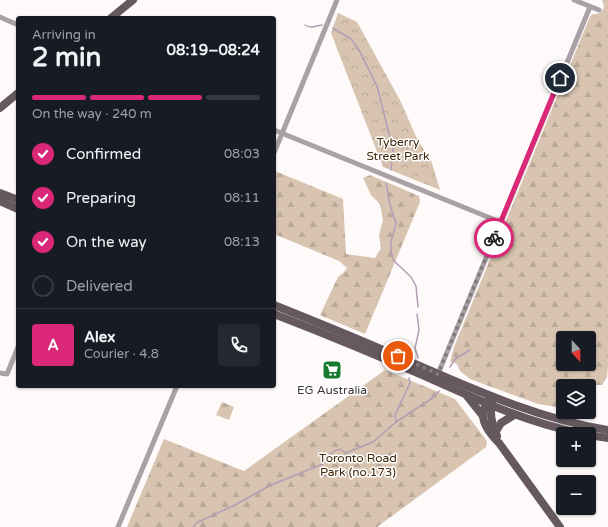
<!DOCTYPE html>
<meta charset="utf-8">
<style>
:root{--surface:#171b24;--page:#242831;--text:#f1f3f6;--muted:#9ea1a6;--line:#363941;--accent:#db2777}
body{margin:0;font-family:"Varela Round",sans-serif;background:var(--page);color:var(--text);height:100vh;display:flex;flex-direction:column;font-size:15px;white-space:nowrap}
*{box-sizing:border-box;margin:0}
p{font-size:13px;color:var(--muted)}
.icon{flex:none;width:22px;height:22px;fill:none;stroke:currentColor;stroke-width:2;stroke-linecap:round;stroke-linejoin:round}
.map{position:relative;flex:1;overflow:hidden}
.side{position:absolute;left:16px;top:16px;width:260px;height:372px;display:flex;flex-direction:column;background:var(--surface);border-radius:4px;box-shadow:0 1px 3px #0004}
.side>*{flex:none}
.needle{width:26px;rotate:159deg}
.tools{position:absolute;left:556px;top:331px;display:grid;gap:8px}
.tools a{display:grid;place-items:center;width:40px;height:40px;border-radius:4px;background:var(--surface);box-shadow:0 1px 3px #0004;font-size:20px}
.pin{position:absolute;display:grid;place-items:center;width:34px;height:34px;color:#fff;margin:-17px;border:2px solid #fff;border-radius:50%;box-shadow:0 1px 4px #0007}
.courier{position:absolute;display:grid;place-items:center;width:40px;height:40px;margin:-20px;border:3px solid #db2777;border-radius:50%;background:#fff;color:#222;box-shadow:0 1px 5px #0007}
.summary em{font-style:normal;font-weight:800}
.summary div{display:flex;flex-direction:column-reverse}
.summary{display:flex;align-items:center;justify-content:space-between;height:68px;padding:0 16px}
h1{font-size:26px;font-weight:800;line-height:30px}
.bar{display:grid;grid-template-columns:repeat(4,1fr);gap:6px 4px;align-content:center;height:48px;padding:0 16px}
.bar i{height:5px;border-radius:3px;background:var(--line)}
.bar .current{background:var(--accent)}
.bar p{grid-column:span 4}
.line{display:flex;align-items:center;gap:10px;padding:0 16px;border-top:1px solid var(--line)}
.line div{flex:1}
.round{display:grid;place-items:center;flex:none;width:42px;height:42px;border-radius:4px;background:var(--page)}
ol{padding:0 16px;list-style:none}
li{display:flex;align-items:center;gap:12px;height:44px}
li p{margin-inline-start:auto}
li .icon{padding:4px;border-radius:50%;background:var(--accent);color:#fff;stroke-width:4}
li:last-child{color:var(--muted)}
li i{width:22px;height:22px;border:2px solid var(--line);border-radius:50%}
.map>svg:first-child{display:block}
.forest{fill:url(#forest-firs);fill-rule:evenodd}
.park{fill:url(#park-crowns)}
.lines{fill:none;stroke-linecap:round;stroke-linejoin:round}
.stream{stroke:#b39eb6;stroke-width:1.5}
.minor{stroke:#a9a1a5;stroke-width:5}
.primary{stroke:#65585e;stroke-width:8}
.done{stroke:#827b7b;stroke-width:4;stroke-dasharray:0 7.2}
.route{stroke:#db2777;stroke-width:5}
.labels{text-anchor:middle;dominant-baseline:central;stroke-width:3;stroke-linejoin:round;paint-order:stroke}
.park-label{font-size:12px;fill:#3f2607;stroke:#fff}
.poi-label{font-size:12px;fill:#3f3737;stroke:#fff}
</style>
<div class="map">
<svg width="608" height="527" viewBox="0 0 608 527">
<defs>
<pattern id="forest-firs" width="22" height="20" patternUnits="userSpaceOnUse"><rect width="22" height="20" fill="#d8c4b0"/><path d="M5 1l3.5 6h-7zM16 11l3.5 6h-7z" fill="#baa998"/></pattern>
<pattern id="park-crowns" width="20" height="18" patternUnits="userSpaceOnUse"><rect width="20" height="18" fill="#d8c4b0"/><path d="M2 6a3 3 0 1 1 6 0M12 15a3 3 0 1 1 6 0" fill="none" stroke="#baa998"/></pattern>
</defs>
<rect width="100%" height="100%" fill="#fefafa"/>
<g class="forest">
<path d="M602,0h6v365l-1,12 -5,8h-7l-6,4v-3h-26v22l-25,-4 -68,-25 -10,-8 -3,-7 -7,-3 4,-14 135,-328 3,-5c8,0 10,-1 12,-8zM563,338h26v26h-26z"/>
<polygon points="275,171 343,199 346,254 375,258 381,248 379,235 383,220 380,204 371,195 363,178 370,175 419,196 420,202 365,334 320,315 338,277 344,272 347,268 339,261 274,234"/>
<polygon points="385,370 455,399 487,441 486,447 377,527 127,527 164,439 244,471"/>
<polygon points="222,402 234,407 229,420 216,415"/>
</g>
<polygon class="park" points="338,13 357,22 401,102 417,139 431,160 440,190 383,167 331,33"/>
<g class="lines">
<g class="stream">
<path d="M305,25c6,4 10,1 17,0"/>
<polyline points="333,28 351,39 359,50 377,86 393,149 391,170"/>
<polyline points="386,183 390,205 396,223 391,242 391,251 393,260 411,277 416,286 418,307"/>
<polyline points="417,314 419,330 415,348 418,358"/>
<polyline points="450,367 455,359 470,350"/>
<polyline points="396,422 395,415 410,383 409,378"/>
<path d="M193,527l5,-5 37,-17 36,-20 52,-21c4,-8 8,-13 17,-15l4,3h4l25,-10 23,-20 38,-25 5,-6"/>
</g>
<g class="minor">
<polyline points="574,0 599,10"/>
<polyline points="0,17 18,25"/>
<polyline points="274,130 500,222"/>
<polyline points="274,153 337,0"/>
<polyline points="0,373 7,374 18,347"/>
<polyline points="438,374 590,7"/>
<polyline points="118,527 177,386"/>
</g>
<g class="primary">
<polyline points="111,18 133,0"/>
<polyline points="0,108 18,93"/>
<polyline points="0,193 18,200"/>
<polyline points="0,201 18,209"/>
<path d="M274,305c45,18 90,36 134,56 65,28 130,58 200,69"/>
<path d="M274,314c49,19 98,39 146,60 54,24 106,49 164,60"/>
<polyline points="467,396 483,416"/>
<path d="M488,400c-2,5 -5,10 -5,15 0,10 9,21 16,28l61,84"/>
<path d="M492,401c-3,12 0,24 5,35"/>
<polyline points="495,433 501,423 514,415"/>
<polyline points="589,435 608,438"/>
</g>
</g>
<g class="lines">
<polyline class="done" points="398,356 438,374 494,238"/>
<polyline class="route" points="494,238 560,78"/>
</g>
<defs>
<g id="supermarket-square" transform="scale(1)"><rect x="-9" y="-9" width="18" height="18" rx="4" fill="#147b2f" stroke="#fff"/><path d="M-6-5.5h2.5l.6 2H6L4.5 2H-2.5L-4.4-4H-6ZM-1.5 3.2a1.3 1.3 0 1 0 .1 0ZM3 3.2a1.3 1.3 0 1 0 .1 0Z" fill="#fff"/></g>
</defs>
<g fill-rule="evenodd">
<use href="#supermarket-square" x="332" y="370"/>
</g>
<g class="labels">
<g class="park-label">
<text x="398" y="142">Tyberry<tspan x="398" dy="14">Street Park</tspan></text>
<text x="358" y="458">Toronto Road<tspan x="358" dy="14">Park (no.173)</tspan></text>
</g>
<g class="poi-label">
<text x="332" y="390">EG Australia</text>
</g>
</g>
</svg>
<div class="tools">
<a><svg class="needle" viewBox="-14 -14 28 28"><path d="M0-13l5 13h-10z" fill="#e53935"/><path d="M0 13l5-13h-10z" fill="#9ea1a6"/></svg></a>
<a><svg class="icon" aria-label="layers" viewBox="0 0 24 24"><path d="M12 4l9 5-9 5-9-5zM3 14l9 5 9-5"/></svg></a>
<a>+</a>
<a>−</a>
</div>
<div class="pin" style="left:398px;top:356px;background:#ea580c"><svg class="icon" aria-label="bag" viewBox="0 0 24 24"><path d="M5 8h14l-1 12H6zM9 8a3 3 0 0 1 6 0"/></svg></div>
<div class="pin" style="left:560px;top:78px;background:#1f2937"><svg class="icon" aria-label="home" viewBox="0 0 24 24"><path d="M3 11l9-7 9 7M6 9v11h12V9"/></svg></div>
<div class="courier" style="left:494px;top:238px"><svg class="icon" aria-label="bike" viewBox="0 0 24 24"><circle cx="6" cy="16" r="4"/><circle cx="18" cy="16" r="4"/><path d="M6 16l4-8h5l3 8M10 8l3 8H6M13 5h3"/></svg></div>
<section class="side">
<div class="summary"><div><h1>2 min</h1><p>Arriving in</p></div><em>08:19–08:24</em></div>
<div class="bar"><i class="current"></i><i class="current"></i><i class="current"></i><i></i><p>On the way · 240 m</p></div>
<ol>
<li><svg class="icon" aria-label="check" viewBox="0 0 24 24"><path d="M5 12l5 5 9-10"/></svg>Confirmed<p>08:03</p></li>
<li><svg class="icon" aria-label="check" viewBox="0 0 24 24"><path d="M5 12l5 5 9-10"/></svg>Preparing<p>08:11</p></li>
<li><svg class="icon" aria-label="check" viewBox="0 0 24 24"><path d="M5 12l5 5 9-10"/></svg>On the way<p>08:13</p></li>
<li><i></i>Delivered</li>
</ol>
<div class="line" style="height:72px"><b class="round" style="background:var(--accent);color:#fff">A</b><div><b>Alex</b><p>Courier · 4.8</p></div><a class="round"><svg class="icon" aria-label="phone" viewBox="0 0 24 24"><path d="M5 4h4l2 5-3 2q2 4 5 5l2-3 5 2v4C11 20 4 13 5 4z"/></svg></a></div>
</section>
</div>
